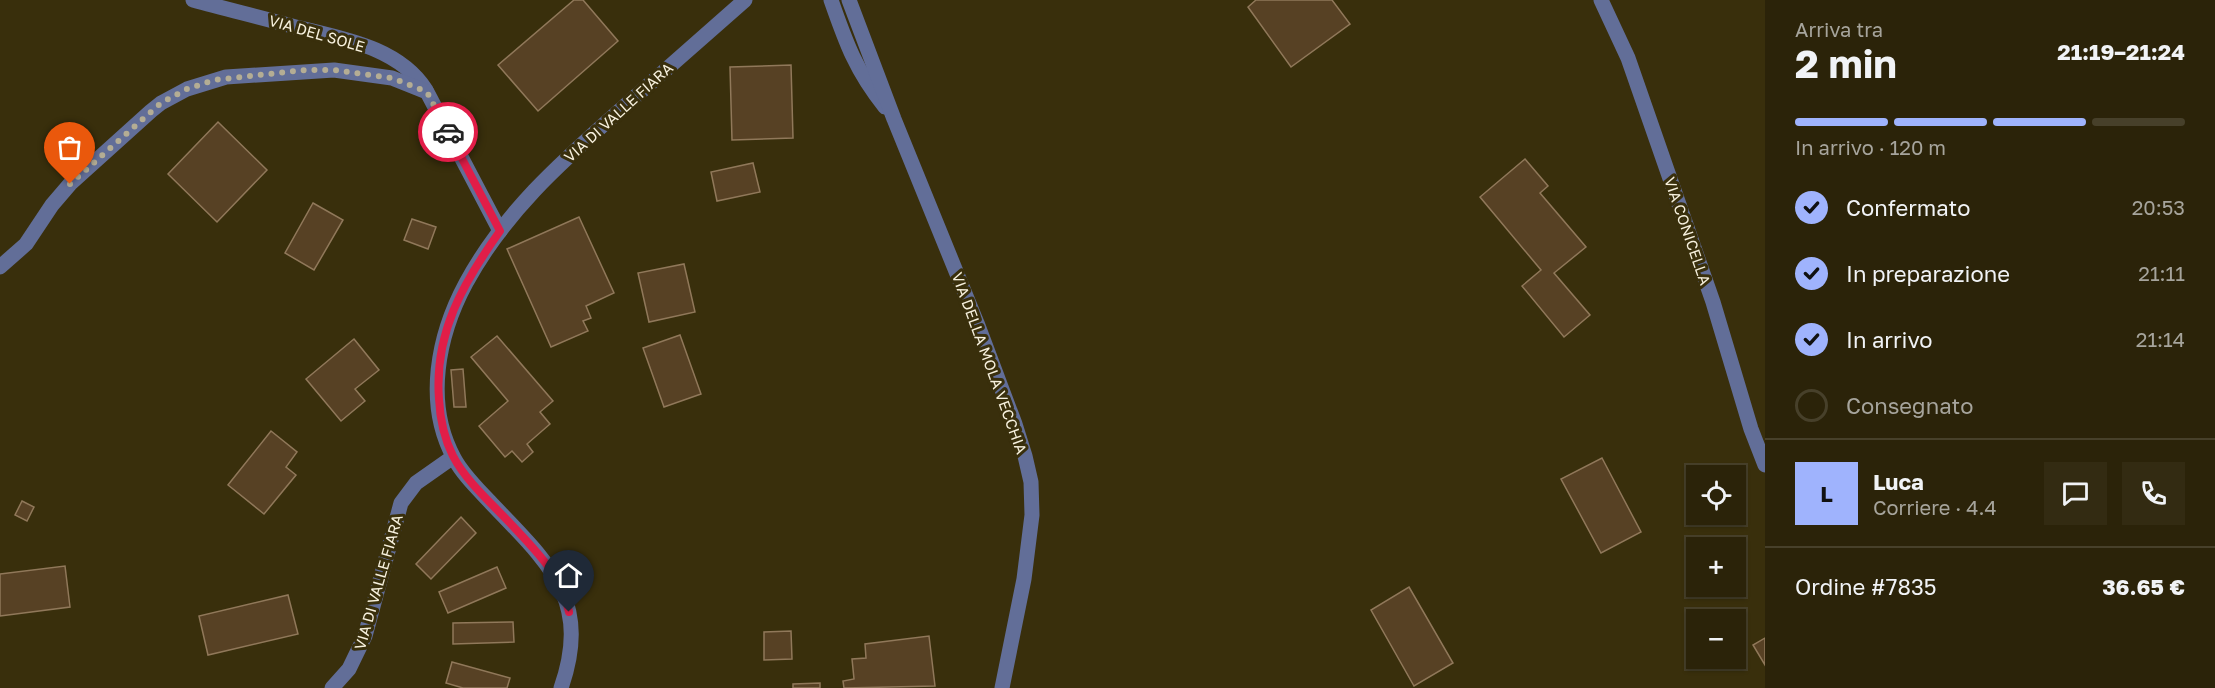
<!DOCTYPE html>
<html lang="it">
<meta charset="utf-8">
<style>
:root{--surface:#2b2309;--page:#332b12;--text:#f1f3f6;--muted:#a6a49c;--line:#47402a;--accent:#9fb3fd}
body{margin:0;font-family:"Golos Text",sans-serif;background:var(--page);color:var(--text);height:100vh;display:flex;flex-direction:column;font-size:22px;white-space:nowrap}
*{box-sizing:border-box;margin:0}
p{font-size:20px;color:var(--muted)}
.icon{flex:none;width:33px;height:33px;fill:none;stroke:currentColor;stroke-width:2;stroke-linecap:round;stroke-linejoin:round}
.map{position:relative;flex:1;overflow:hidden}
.details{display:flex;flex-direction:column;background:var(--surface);width:450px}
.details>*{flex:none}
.tools{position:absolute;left:1686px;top:465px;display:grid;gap:12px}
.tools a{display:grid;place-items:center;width:60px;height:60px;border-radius:0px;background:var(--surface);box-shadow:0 2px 4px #0004,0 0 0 2px var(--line);font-size:30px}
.pin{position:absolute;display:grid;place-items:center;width:51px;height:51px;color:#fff;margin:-62px -26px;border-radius:50% 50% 50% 0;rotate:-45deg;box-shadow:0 0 6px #0007}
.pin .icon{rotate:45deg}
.courier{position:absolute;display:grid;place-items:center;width:60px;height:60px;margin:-30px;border:4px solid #e11d48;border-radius:50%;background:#fff;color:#222;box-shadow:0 2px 8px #0007}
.overview em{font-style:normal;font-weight:700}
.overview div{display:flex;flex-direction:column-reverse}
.overview{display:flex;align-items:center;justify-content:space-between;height:102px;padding:0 30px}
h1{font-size:39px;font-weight:700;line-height:45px}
.bar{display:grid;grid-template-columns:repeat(4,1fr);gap:9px 6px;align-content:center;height:72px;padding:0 30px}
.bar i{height:8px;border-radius:4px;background:var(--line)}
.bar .on{background:var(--accent)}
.bar p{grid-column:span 4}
.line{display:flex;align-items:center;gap:15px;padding:0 30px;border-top:2px solid var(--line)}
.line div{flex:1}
.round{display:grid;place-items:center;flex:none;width:63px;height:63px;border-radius:0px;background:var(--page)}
ol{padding:0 30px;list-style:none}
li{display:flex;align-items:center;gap:18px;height:66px}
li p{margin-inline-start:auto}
li .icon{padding:6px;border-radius:50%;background:var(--accent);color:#111;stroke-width:4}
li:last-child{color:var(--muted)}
li i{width:33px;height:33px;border:3px solid var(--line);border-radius:50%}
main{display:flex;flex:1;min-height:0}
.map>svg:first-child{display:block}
.building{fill:#574124;stroke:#90785a;stroke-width:1.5}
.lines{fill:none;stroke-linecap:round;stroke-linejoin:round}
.street{stroke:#626e98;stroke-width:15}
.done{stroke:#b4ad94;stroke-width:6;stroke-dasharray:0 10.8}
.route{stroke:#e11d48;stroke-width:8}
.labels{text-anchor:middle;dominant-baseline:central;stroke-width:6;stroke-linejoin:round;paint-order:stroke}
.street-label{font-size:15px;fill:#f7f1de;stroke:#392f0c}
</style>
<main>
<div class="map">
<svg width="1765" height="688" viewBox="0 0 1765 688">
<rect width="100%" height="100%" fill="#392f0c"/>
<g class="building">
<polygon points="574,0 583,0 618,41 538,111 498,65"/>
<polygon points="1256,0 1332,0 1350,24 1291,67 1248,7"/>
<polygon points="791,65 793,138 732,140 730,67"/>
<polygon points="218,122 267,170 217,222 168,174"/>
<polygon points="1525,159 1548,186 1540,193 1586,247 1554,273 1590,315 1564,337 1522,286 1541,270 1480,197"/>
<polygon points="753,163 760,192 717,201 711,172"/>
<polygon points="313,203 343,220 314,270 285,253"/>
<polygon points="579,217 614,293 586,306 591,318 583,321 588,331 551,347 507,249"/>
<polygon points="412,219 436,227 428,249 404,240"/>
<polygon points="684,264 695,312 649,322 638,273"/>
<polygon points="680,335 701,394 664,407 643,348"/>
<polygon points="497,336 553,401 540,412 550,424 527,444 533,452 522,462 512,451 505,457 479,426 508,401 471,357"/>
<polygon points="354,339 379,370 355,389 365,401 341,421 306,379"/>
<polygon points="463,369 466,407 454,407 451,370"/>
<polygon points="271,431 297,452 286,467 296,475 264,514 228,485"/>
<polygon points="1602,458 1641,532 1601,553 1561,479"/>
<polygon points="22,501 34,507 27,521 15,515"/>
<polygon points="461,517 476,533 431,579 416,564"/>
<polygon points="65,566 70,607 0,616 0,574"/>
<polygon points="497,567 506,588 448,613 439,592"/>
<polygon points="1409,587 1453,663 1414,686 1371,610"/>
<polygon points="288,595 298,634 208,655 199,616"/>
<polygon points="513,622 514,642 453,644 453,623"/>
<polygon points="791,631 792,659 764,660 764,632"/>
<polygon points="929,636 935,686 844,688 843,681 854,679 852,659 866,658 865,644"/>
<polygon points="1765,638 1765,665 1753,645"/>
<polygon points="452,662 510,678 507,688 463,688 446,683"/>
<polygon points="820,683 820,688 793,688 793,684"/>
</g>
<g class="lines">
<g class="street">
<path d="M193,0c33,9 66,17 99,26 47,12 106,20 134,64"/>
<path d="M831,0c15,43 25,71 54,107"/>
<polyline points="849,0 894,119 977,323 1015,424 1025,456 1031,482 1032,515 1024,579 1002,688"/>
<polyline points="1601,0 1628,58 1713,302 1751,429 1765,465"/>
<polyline points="0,267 26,244 52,205 70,184 151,111 161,103 187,89 226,77 334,70 392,78 427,92 500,231"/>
<polyline points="332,688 349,669 365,636 401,503 416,483 453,457"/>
<path d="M561,688c31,-89 -13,-125 -70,-185 -13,-14 -28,-28 -37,-45 -30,-55 -16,-123 12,-175 38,-70 93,-119 153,-172 42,-37 84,-74 126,-111"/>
</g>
</g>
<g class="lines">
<polyline class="done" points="70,184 161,103 187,89 214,80 305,70 334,70 392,78 427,92 448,132"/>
<path class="route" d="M448,132l52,99c-37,52 -66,102 -61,168 1,20 5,39 14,57 13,25 37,46 56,66 25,27 53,53 60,90"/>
</g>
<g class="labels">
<g class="street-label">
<text transform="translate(317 33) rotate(16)">VIA DEL SOLE</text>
<text transform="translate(618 112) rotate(-42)">VIA DI VALLE FIARA</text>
<text transform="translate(1688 231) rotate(71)">VIA CONICELLA</text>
<text transform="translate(990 363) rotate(70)">VIA DELLA MOLA VECCHIA</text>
<text transform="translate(378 582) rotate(-74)">VIA DI VALLE FIARA</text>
</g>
</g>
</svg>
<div class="tools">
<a><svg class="icon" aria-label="locate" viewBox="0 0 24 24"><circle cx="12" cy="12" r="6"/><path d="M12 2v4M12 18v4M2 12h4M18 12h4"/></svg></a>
<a>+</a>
<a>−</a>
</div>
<div class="pin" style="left:70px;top:184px;background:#ea580c"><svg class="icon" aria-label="bag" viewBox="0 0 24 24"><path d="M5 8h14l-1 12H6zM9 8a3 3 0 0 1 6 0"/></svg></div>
<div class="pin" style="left:569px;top:612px;background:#1f2937"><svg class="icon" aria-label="home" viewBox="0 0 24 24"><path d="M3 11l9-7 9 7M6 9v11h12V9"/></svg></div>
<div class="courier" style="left:448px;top:132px"><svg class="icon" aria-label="car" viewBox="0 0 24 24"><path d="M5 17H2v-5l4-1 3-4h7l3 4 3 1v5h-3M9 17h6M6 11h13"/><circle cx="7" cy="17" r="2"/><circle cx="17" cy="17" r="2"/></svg></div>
</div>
<section class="details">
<div class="overview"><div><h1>2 min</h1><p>Arriva tra</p></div><em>21:19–21:24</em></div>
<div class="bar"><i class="on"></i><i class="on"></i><i class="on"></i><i></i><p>In arrivo · 120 m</p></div>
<ol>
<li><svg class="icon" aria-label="check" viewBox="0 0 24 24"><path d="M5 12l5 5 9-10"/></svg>Confermato<p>20:53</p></li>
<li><svg class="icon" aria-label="check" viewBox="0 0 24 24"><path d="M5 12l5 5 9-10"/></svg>In preparazione<p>21:11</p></li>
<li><svg class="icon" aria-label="check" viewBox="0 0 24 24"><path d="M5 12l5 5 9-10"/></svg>In arrivo<p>21:14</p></li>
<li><i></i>Consegnato</li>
</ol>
<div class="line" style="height:108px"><b class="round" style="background:var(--accent);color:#111">L</b><div><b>Luca</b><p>Corriere · 4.4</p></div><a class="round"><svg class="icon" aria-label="chat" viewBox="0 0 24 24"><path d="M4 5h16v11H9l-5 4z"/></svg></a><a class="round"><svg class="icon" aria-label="phone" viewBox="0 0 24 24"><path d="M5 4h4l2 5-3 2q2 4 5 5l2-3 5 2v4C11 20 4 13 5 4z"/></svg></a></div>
<div class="line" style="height:78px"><div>Ordine #7835</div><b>36.65 €</b></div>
</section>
</main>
